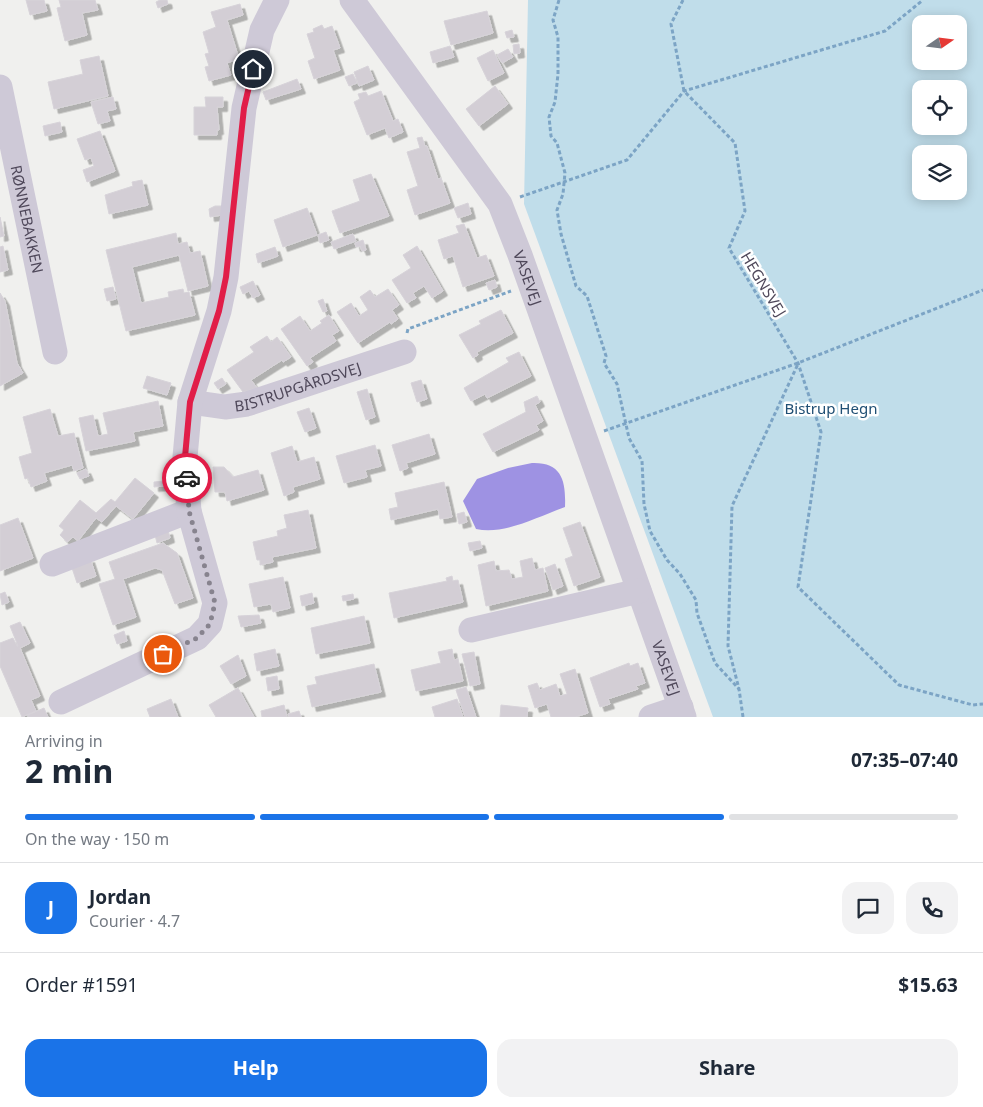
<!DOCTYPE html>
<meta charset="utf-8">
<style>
:root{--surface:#fff;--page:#f2f2f3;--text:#1f2937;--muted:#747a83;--line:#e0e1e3;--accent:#1a73e8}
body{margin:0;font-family:"Noto Sans",sans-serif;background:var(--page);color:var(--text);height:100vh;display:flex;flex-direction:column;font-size:19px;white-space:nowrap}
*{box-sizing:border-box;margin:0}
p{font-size:16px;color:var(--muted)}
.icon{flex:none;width:28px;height:28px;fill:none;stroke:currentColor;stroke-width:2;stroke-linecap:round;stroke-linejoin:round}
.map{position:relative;height:717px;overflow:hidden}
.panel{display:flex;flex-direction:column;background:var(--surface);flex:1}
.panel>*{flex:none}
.needle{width:32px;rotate:76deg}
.controls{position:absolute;left:912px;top:15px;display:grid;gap:10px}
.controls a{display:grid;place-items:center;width:55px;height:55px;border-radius:10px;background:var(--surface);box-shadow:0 2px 12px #0003;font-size:25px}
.pin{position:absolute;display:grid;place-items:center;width:42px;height:42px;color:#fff;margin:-21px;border:2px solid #fff;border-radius:50%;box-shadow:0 1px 5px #0007}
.courier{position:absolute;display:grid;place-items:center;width:50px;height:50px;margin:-25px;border:4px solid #e11d48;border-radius:50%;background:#fff;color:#222;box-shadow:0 1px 6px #0007}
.summary em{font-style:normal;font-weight:700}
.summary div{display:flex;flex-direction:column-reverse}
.summary{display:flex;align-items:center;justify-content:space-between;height:85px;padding:0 25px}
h1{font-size:32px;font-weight:700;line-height:38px}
.bar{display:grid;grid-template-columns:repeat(4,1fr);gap:8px 5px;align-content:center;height:60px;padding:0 25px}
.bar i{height:6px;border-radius:4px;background:var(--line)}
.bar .on{background:var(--accent)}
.bar p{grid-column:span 4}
.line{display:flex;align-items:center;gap:12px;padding:0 25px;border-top:1px solid var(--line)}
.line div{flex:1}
.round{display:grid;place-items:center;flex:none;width:52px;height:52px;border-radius:15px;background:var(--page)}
.cta{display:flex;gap:10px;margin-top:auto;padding:10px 25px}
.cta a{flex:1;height:58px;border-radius:15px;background:var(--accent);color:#fff;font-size:20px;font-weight:700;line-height:58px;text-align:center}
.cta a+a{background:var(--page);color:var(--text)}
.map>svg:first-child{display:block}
.green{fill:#c0ddea;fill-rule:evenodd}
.water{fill:#9e92e3}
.building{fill:#d3ced5;stroke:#d7d3d9;filter:url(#shadow)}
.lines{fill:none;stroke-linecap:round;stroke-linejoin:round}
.path{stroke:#7ca4c5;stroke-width:3;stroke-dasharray:4 2.5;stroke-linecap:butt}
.minor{stroke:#cec9d7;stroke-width:25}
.done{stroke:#87838e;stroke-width:5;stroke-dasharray:0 9}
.route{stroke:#e11d48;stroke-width:6}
.labels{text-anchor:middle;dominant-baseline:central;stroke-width:5;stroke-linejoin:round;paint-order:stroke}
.street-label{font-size:15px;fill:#4f485a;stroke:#fff}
.park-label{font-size:15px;fill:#204f74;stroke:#fff}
</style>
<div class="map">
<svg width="983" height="717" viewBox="0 0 983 717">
<defs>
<filter id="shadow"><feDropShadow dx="4.5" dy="4.5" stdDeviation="0" flood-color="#0004"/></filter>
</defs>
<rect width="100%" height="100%" fill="#f0f0ee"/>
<path class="green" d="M528,0h455v717h-270l-189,-513zM921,24h38v37h-38zM921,89h38v37h-38zM921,154h38v37h-38z"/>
<path class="water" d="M532,463c30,-1 34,18 33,44 -28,10 -60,28 -89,22l-13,-28 14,-22 31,-11z"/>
<g class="building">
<polygon points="26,0 44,0 47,11 30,15"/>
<polygon points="59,0 95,0 98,10 82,13 87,35 65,41 57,8 61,7"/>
<polygon points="160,0 167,0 168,4 158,8 156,2"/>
<polygon points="240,4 243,15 227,20 239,59 227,63 231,75 209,81 205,67 209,66 205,54 209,53 203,32 216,27 211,12"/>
<polygon points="487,11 493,33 451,45 444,21"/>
<polygon points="322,25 324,29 332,26 340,48 333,50 340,70 314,79 308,61 315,58 307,34 314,32 313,29"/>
<polygon points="512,30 514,37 507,38 505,32"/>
<polygon points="519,44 520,53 514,54 513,45"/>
<polygon points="450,46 454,57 433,63 430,52"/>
<polygon points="508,49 513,57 502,63 497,55"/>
<polygon points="493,50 504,73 488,81 477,58"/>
<polygon points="99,56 108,96 54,109 48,82 83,74 80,60"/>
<polygon points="368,66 374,80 359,86 354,72"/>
<polygon points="353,74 357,83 349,86 345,77"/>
<polygon points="297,79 301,89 266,100 263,92"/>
<polygon points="495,86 508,104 479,126 466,109"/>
<polygon points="381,91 393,121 398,119 403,132 389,138 385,128 367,135 354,102 360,99 358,94 366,92 368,96"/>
<polygon points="113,97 116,109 107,111 110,121 98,124 91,102"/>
<polygon points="205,97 223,97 223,107 217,107 219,130 217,130 217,135 194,135 194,107 206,107"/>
<polygon points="60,122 62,132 45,136 43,126"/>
<polygon points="100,131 115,171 87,182 83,170 94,166 91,158 85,160 77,139"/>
<polygon points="422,137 425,146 427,146 438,179 441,178 450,203 415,215 407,190 418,186 407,152 420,148 417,138"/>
<polygon points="371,174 389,216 340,233 332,211 360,201 353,180"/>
<polygon points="142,180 148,205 109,214 105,195 133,186 132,182"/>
<polygon points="468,203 471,214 458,218 454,208"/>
<polygon points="215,206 222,206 222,215 210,217 209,209"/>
<polygon points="307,208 317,235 283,247 274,220"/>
<polygon points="0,217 4,236 0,237"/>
<polygon points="464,224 477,258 486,255 494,276 463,287 453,256 444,259 438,240 459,233 456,226"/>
<polygon points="326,232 329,240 320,243 318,235"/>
<polygon points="176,233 178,244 187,242 190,253 200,251 208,286 188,291 179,255 132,267 141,303 169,297 168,292 183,289 184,293 189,292 195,315 126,331 106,250"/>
<polygon points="353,234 356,241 334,249 331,242"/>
<polygon points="363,240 366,250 362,251 360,246 356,247 355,243"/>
<polygon points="3,246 8,270 0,272 0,247"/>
<polygon points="417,246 443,291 432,298 424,286 413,293 416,298 407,303 392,280 411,268 403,255"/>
<polygon points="275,247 278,256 258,263 256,254"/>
<polygon points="495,280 497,287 489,290 486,283"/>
<polygon points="253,281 260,295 253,298 249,291 243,294 240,287"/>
<polygon points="113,287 116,299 107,301 104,289"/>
<polygon points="388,289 399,305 392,310 398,319 391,324 390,322 358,343 337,312 351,303 359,316 368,310 360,297 370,290 375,297"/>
<polygon points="0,293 5,301 17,363 23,373 0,386"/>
<polygon points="323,299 327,311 323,312 318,301"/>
<polygon points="501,310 513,333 477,352 478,355 473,358 459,335 481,324 479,321"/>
<polygon points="329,315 339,331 332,335 336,341 310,358 313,362 307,366 281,329 300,316 310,331 322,323 320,321"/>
<polygon points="267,336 271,342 277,337 291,357 283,362 282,360 251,380 257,388 243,392 227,370 254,352 250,347"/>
<polygon points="519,352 531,376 487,398 485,394 471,401 464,388 509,362 506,358"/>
<polygon points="147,376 171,383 167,395 143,388"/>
<polygon points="222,378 226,384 218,389 214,383"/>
<polygon points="421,380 427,399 417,402 411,383"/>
<polygon points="367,389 375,417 366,420 357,392"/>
<polygon points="537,396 540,402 535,405 543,421 536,425 539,430 493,452 483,434 526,412 524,402"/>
<polygon points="158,401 163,426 133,432 135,441 86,451 79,418 93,415 98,436 108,434 103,413"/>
<polygon points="309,408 316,428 305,432 297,412"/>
<polygon points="50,409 58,436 74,433 83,468 74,471 72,465 44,473 47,481 31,487 28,478 25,479 19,457 32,453 23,417"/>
<polygon points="429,434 435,454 406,463 408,468 400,471 392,445"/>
<polygon points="375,445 381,466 365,470 367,477 344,483 336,456"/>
<polygon points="292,446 297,462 314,457 320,479 293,487 294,492 284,496 271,453"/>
<polygon points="213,467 224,467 233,477 258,470 264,490 227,501 225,492 215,492"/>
<polygon points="86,469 89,476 80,479 77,473"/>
<polygon points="135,478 154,493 133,519 116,506 102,522 96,518 78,541 73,537 67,542 60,535 64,530 59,526 80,500 96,513 111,499 115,502"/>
<polygon points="164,481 164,486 154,487 154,482"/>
<polygon points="444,482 452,517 440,519 438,509 391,520 389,509 398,507 395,493"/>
<polygon points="308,510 316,548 272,557 273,562 260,565 260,560 257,560 253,542 278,536 277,531 287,528 284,515"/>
<polygon points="464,512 467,522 459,524 457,514"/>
<polygon points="18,518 33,558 0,571 0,525"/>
<polygon points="580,522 600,577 574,586 565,559 573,556 563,528"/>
<polygon points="168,530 170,538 157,543 155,535"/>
<polygon points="480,541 482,548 470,551 468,543"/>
<polygon points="163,543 177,553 193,598 175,604 162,570 155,568 123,579 136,617 113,625 99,584 115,579 109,562"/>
<polygon points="90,558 96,576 77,583 71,565"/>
<polygon points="532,558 535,570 543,568 548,591 486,606 478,565 494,561 496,571 509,570 512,579 523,577 520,561"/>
<polygon points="555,564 563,586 553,590 545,568"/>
<polygon points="452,576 453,581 458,580 463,602 394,618 389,593 447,581 446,578"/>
<polygon points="283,577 290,608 273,612 271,604 254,607 249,584"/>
<polygon points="5,592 9,602 2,605 0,594"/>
<polygon points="312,593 314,603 302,606 300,596"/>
<polygon points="353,594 354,599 343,601 342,596"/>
<polygon points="259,615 261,623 241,627 238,616"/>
<polygon points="364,616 370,643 316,654 311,628"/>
<polygon points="20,622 30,643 20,648 40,696 31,700 36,711 22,717 0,666 0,643 13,638 17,646 18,646 10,626"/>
<polygon points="124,631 127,641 117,644 114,635"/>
<polygon points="275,649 279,666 257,671 254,654"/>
<polygon points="452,649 454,660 458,659 463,681 416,691 411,670 441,663 438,652"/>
<polygon points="474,652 480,684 470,686 462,654"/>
<polygon points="238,655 246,676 231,684 220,666"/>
<polygon points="629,663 630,666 638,663 645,683 636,686 638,689 608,699 610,704 600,707 590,678"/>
<polygon points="374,664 381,692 312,707 307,686 317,684 315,677"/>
<polygon points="575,669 588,713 575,717 551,717 547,704 535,708 528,686 537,683 540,690 556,684 560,696 567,694 560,674"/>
<polygon points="277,676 279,689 268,691 266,678"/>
<polygon points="466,687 476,717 465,717 456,690"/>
<polygon points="238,688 254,717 216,717 209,705"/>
<polygon points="171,699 178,717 150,717 147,709"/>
<polygon points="457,699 463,717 435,717 432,707"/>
<polygon points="284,705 287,717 262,717 261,711"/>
<polygon points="501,705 528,708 527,717 500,717"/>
<polygon points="44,708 48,717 28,717 28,715"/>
<polygon points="299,711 301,717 289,717 288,714"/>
</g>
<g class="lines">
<g class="path">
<polyline points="559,0 553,20 558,37 558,74 555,102 549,117 551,136 557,143 565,173 563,194 557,210 561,234 576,286 587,296 606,356 604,363 617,384 629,438 642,461 644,504 650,531 667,560 680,574 696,600 697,613 715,663 739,689"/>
<polyline points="683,0 671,24 684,91 735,143 745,211 729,248 798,363 821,432 798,587 899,685 973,705 983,704"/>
<polyline points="520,197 627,160 684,91 885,31 923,0"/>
<polyline points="407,333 408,329 511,291"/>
<polyline points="604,431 798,363 983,290"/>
<polyline points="743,717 739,689 728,646 732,506 798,364"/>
</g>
<g class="minor">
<path id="s1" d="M352,0l148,204 20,51 164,462"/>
<path id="s2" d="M0,87l55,265"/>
<path id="s3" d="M190,402l35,5 22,-3 157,-52"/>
<polyline points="52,564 189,511"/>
<polyline points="471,630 639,591"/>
<polyline points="61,702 197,638 210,624 215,603 189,511 185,457 190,402 219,311 226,277 244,108 262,30 277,0"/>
<polyline points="651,717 681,707"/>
</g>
</g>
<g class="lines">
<polyline class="done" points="163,654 197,638 210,624 215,603 189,511 187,478"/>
<polyline class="route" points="187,478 185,457 190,402 219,311 226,277 244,108 253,69"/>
</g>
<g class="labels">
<g class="street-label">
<text stroke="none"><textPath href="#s2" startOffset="135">RØNNEBAKKEN</textPath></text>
<text stroke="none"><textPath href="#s1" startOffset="331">VASEVEJ</textPath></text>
<text transform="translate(764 284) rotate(59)">HEGNSVEJ</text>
<text stroke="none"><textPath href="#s3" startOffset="111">BISTRUPGÅRDSVEJ</textPath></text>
<text stroke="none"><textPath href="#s1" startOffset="745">VASEVEJ</textPath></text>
</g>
<g class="park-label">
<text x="831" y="408">Bistrup Hegn</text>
</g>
</g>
</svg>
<div class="controls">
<a><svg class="needle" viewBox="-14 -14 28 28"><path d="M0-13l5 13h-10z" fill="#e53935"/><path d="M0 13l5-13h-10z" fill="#747a83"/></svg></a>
<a><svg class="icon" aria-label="locate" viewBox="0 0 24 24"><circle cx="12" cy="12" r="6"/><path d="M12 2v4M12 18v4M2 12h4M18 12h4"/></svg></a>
<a><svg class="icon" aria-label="layers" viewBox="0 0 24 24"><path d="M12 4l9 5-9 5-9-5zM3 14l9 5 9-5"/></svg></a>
</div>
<div class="pin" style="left:163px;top:654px;background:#ea580c"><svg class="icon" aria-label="bag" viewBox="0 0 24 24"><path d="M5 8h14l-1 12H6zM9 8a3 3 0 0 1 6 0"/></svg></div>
<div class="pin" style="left:253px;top:69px;background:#1f2937"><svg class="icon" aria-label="home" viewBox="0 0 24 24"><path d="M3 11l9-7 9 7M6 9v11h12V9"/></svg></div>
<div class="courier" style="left:187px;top:478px"><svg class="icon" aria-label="car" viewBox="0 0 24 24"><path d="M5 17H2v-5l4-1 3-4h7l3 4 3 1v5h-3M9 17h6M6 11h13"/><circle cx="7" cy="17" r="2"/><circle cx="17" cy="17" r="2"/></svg></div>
</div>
<section class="panel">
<div class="summary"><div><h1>2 min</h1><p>Arriving in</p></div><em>07:35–07:40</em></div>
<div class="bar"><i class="on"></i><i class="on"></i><i class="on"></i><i></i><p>On the way · 150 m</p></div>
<div class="line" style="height:90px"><b class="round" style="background:var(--accent);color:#fff">J</b><div><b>Jordan</b><p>Courier · 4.7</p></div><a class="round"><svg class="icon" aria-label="chat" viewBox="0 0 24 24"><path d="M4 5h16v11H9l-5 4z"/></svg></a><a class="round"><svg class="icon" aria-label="phone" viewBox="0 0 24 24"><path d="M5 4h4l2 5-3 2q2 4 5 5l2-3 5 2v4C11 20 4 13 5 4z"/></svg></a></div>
<div class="line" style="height:65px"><div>Order #1591</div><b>$15.63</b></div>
<div class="cta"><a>Help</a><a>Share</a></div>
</section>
